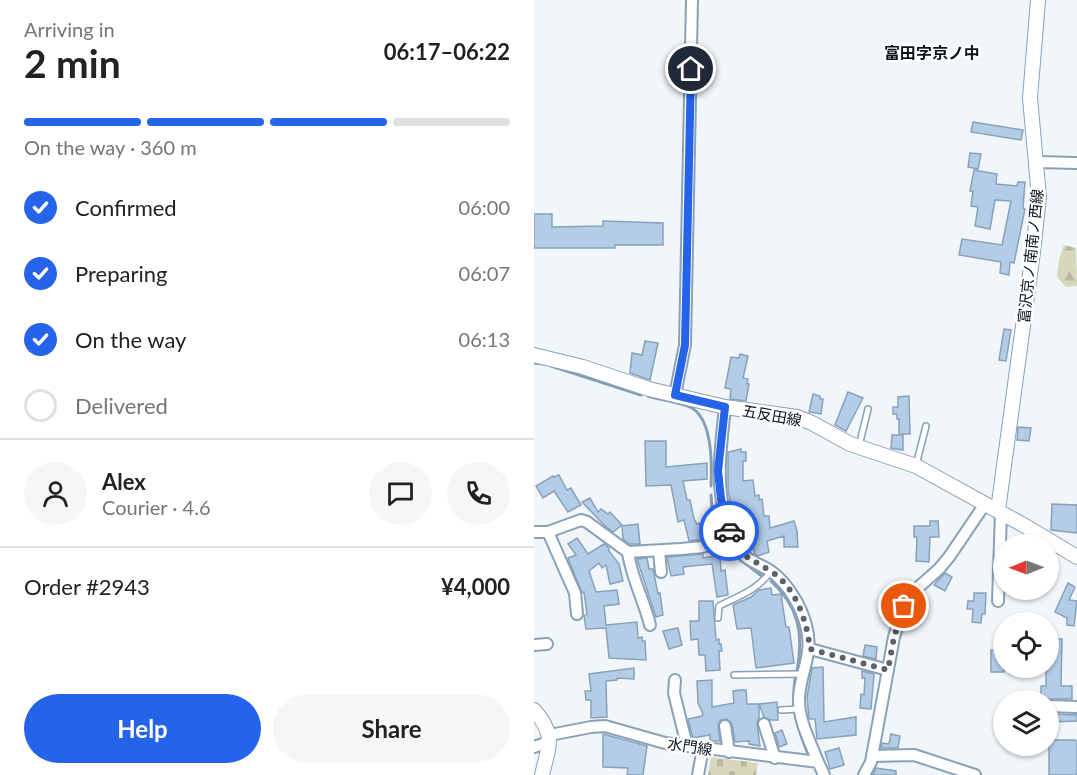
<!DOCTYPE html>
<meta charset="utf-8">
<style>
:root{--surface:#fff;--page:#f6f6f6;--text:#222;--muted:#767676;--line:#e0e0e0;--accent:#2563eb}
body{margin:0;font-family:Lato,"Noto Sans JP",sans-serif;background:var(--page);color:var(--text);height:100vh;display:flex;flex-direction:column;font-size:22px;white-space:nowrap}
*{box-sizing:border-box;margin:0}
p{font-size:20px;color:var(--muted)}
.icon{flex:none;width:33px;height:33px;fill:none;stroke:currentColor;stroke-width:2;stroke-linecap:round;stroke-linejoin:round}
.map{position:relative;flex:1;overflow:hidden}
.side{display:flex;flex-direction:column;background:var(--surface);width:534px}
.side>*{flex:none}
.needle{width:39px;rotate:269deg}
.fabs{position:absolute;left:459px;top:534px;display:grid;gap:12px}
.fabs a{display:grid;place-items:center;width:66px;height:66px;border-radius:50%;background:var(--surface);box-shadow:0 2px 4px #0004;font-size:30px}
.pin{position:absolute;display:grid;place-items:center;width:51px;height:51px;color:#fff;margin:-26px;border:3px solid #fff;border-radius:50%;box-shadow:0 2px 6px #0007}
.courier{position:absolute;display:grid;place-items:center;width:60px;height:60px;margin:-30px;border:4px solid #2563eb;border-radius:50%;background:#fff;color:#222;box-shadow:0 2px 8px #0007}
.overview em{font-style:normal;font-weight:700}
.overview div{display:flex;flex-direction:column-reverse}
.overview{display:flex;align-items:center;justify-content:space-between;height:102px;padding:0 24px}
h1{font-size:39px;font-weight:700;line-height:45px}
.bar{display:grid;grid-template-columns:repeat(4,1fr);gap:9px 6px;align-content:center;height:72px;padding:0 24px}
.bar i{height:8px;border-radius:4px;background:var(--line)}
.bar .selected{background:var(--accent)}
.bar p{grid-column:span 4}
.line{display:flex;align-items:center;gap:15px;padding:0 24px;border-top:2px solid var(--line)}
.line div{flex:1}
.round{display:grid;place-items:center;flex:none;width:63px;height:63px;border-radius:32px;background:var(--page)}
ol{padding:0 24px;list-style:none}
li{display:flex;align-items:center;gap:18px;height:66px}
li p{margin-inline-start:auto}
li .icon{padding:6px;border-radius:50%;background:var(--accent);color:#fff;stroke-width:4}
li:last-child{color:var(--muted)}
li i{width:33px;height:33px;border:3px solid var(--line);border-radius:50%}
.button{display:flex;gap:12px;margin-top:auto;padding:12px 24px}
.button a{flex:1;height:69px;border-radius:36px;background:var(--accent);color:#fff;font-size:24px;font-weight:700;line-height:69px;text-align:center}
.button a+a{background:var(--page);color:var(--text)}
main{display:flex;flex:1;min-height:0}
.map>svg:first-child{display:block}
.forest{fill:url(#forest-firs)}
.cemetery{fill:url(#cemetery-stones)}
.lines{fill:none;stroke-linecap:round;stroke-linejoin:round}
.stream{stroke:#859eb6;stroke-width:3}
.building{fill:#b3cde7;stroke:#89a1b9;stroke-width:1.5}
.service-casing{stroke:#89a1b9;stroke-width:8}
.minor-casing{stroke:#89a1b9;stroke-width:14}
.tertiary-casing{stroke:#89a1b9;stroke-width:16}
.service{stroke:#fff;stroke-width:5}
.minor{stroke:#fff;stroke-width:10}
.tertiary{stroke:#fff;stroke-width:14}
.done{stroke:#5b626a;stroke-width:6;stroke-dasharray:0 10.8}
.route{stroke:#2563eb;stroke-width:8}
.labels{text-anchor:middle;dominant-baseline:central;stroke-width:5;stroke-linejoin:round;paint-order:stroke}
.street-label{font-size:15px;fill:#0a131c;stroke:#fff}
.neighbourhood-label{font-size:16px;font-weight:bold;fill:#0a131c;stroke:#fff}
</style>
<main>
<section class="side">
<div class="overview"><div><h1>2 min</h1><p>Arriving in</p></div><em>06:17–06:22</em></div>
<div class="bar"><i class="selected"></i><i class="selected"></i><i class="selected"></i><i></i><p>On the way · 360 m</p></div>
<ol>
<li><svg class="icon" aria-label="check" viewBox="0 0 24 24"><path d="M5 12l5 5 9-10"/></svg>Confirmed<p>06:00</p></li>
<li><svg class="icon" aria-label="check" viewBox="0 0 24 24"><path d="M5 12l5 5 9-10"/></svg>Preparing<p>06:07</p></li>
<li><svg class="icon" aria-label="check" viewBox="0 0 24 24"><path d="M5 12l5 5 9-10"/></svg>On the way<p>06:13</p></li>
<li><i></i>Delivered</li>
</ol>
<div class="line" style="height:108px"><a class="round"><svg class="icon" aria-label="person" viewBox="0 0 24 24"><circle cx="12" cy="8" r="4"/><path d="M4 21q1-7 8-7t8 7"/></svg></a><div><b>Alex</b><p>Courier · 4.6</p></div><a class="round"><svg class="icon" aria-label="chat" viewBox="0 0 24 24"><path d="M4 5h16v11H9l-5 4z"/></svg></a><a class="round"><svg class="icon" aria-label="phone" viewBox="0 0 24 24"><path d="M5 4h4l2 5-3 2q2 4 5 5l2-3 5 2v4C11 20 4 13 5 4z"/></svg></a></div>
<div class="line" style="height:78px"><div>Order #2943</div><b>¥4,000</b></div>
<div class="button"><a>Help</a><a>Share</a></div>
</section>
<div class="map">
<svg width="543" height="775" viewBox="0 0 543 775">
<defs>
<pattern id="forest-firs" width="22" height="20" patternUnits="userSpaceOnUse" patternTransform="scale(1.5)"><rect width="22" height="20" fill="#d7d8bb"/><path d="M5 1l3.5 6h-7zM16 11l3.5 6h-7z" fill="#b7b8a0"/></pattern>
<pattern id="cemetery-stones" width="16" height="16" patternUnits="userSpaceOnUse" patternTransform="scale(1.5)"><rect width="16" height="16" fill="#d7d8bb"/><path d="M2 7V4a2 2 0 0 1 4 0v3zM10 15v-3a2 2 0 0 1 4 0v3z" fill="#b7b8a0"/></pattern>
</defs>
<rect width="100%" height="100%" fill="#f1f6fb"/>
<polygon class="forest" points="530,245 542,248 543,286 532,287 523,277 525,259"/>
<polygon class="cemetery" points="177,757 224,763 222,775 174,775"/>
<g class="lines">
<g class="stream">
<polyline points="0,363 11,364"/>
<polyline points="17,366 107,395"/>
<path d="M114,396c13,4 29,6 42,11 23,11 22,58 21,79"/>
<polyline points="177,495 178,509"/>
<polyline points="180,516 188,536"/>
<polyline points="207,560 229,577"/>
<path d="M237,581c28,26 33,52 26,90"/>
<path d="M261,679c-4,31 2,47 13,75"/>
</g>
</g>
<g class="building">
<polygon points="439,122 489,130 487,140 437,132"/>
<polygon points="436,153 447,154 444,169 434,167"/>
<polygon points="440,170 463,174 462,184 483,186 484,182 491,182 489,208 491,209 480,263 476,262 475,275 466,273 467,262 425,255 428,239 468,245 477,201 461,200 456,229 441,226 444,207 437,206 439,191 436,191"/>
<polygon points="0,214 18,214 18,227 69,226 69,221 129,223 129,245 81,245 81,248 0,248"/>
<polygon points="470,329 477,330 472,361 465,360"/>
<polygon points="111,341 124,343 116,380 96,373 98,353 108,355"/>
<polygon points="206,354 214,356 209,378 214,379 213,384 215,384 212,401 196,399 197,389 191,388 197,357 205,358"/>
<polygon points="314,392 329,398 312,431 301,425"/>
<polygon points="279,394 286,396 286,399 289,399 287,414 275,412"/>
<polygon points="375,396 376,434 365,434 365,419 363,419 363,414 359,414 359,407 364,407 364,397"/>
<polygon points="484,427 497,428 495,441 483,440"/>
<polygon points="358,435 369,435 369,450 357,448"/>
<polygon points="111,441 132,441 132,467 173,463 173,479 149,481 153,500 156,500 160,519 163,524 166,523 170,539 155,541 150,520 144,522 137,485 112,486"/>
<polygon points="207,449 207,452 212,452 212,461 209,461 209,481 219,480 221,496 225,495 225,500 228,499 230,516 235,516 236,528 260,521 263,531 264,547 250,547 250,536 233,541 235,552 224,556 221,554 215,537 224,534 222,519 201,522 194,490 194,452"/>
<polygon points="25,475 33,490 37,488 47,505 34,512 20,491 9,498 2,486 19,476 20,477"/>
<polygon points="56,498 64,512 67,509 74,514 76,512 88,525 79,532 70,525 48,502"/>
<polygon points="518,504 543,505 543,533 517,530"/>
<polygon points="396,521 404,521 405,537 396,537 395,562 382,561 383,537 380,537 380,526 396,526"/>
<polygon points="104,524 106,544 96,544 89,539 88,526"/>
<polygon points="43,538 54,554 70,544 75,548 75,551 85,564 89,581 76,584 72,565 68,568 65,563 55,571 62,592 83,590 85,604 70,606 72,625 103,622 104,638 108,637 108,641 111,641 112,660 75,658 72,628 52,629 50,616 53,614 50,592 48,593 34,558 42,555 34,544"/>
<polygon points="169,554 169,558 186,555 187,571 191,570 194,595 183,597 178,564 149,567 150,574 137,576 133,557"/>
<polygon points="113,558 115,569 119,569 124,594 126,593 129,615 122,617 103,559"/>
<polygon points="411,573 418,577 411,591 400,585"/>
<polygon points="534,583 541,587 535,600 543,601 540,626 533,625 533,618 521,612"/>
<polygon points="237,588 238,595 247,594 252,627 255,627 260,663 222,668 217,628 203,629 199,605 217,597 225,590"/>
<polygon points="440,593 452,593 451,614 448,614 447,623 438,622 439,609 433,609 434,601 440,601"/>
<polygon points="165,601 179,601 182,640 185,639 185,644 187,644 188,651 185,651 186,670 172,671 171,655 165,655 164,639 157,640 156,621 165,621"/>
<polygon points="144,628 148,645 135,649 129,631"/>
<polygon points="514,639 528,639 527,686 538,686 538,699 507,699 507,686 512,686 512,668 514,668"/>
<polygon points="331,645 343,647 342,659 329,656"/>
<rect x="457" y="650" width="13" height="22"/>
<polygon points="289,667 290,722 322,717 322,735 283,739 281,719 275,719 273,697 278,668"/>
<polygon points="100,668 100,679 83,678 83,680 72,681 73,717 57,718 57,700 52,700 51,691 57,691 55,674"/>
<polygon points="328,671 340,674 337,709 326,708 327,694 330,695 331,678 328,678"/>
<polygon points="178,680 178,707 200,703 199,691 206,690 212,690 213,704 225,704 225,718 223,723 226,746 215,744 215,741 201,742 198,724 193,719 187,720 184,724 186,741 176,741 176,735 159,738 154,719 168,716 169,714 164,703 163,681"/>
<polygon points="243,702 244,720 236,720 230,717 225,704"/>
<polygon points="520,714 543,715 543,721 520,722"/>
<polygon points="248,730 253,744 245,747 241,733"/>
<polygon points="69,734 113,746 109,775 93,775 94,768 69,767"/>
<polygon points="357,734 366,736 364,748 347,748 348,743 355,744"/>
<polygon points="515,740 541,740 543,742 543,775 515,775"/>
<polygon points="305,748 310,765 296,769 291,752"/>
<polygon points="342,768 362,771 362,775 339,775"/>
</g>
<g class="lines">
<g class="service-casing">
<g id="service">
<polyline points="325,446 334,409"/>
<polyline points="382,465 392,426"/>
<path d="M184,618l1,-12c20,-10 39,-16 52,-35"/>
<polyline points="200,675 269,674"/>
<polyline points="247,710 265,709"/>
</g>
</g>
<g class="minor-casing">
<g id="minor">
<polyline points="503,162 543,163"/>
<polyline points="141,395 151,345 158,0"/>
<path d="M191,407c-4,41 -10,73 1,113 4,12 6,24 15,33 9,9 21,12 31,19 16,12 29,34 34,53 8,28 -5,45 -7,72 -1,23 11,44 19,65"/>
<polyline points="0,532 14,532 47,520 53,522 94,552 147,549 168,547 197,539"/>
<polyline points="14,532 41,593 43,614"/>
<polyline points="125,551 127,572"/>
<path d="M94,552c3,25 16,48 22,73"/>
<polyline points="464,601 467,512"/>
<polyline points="0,645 13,644"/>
<polyline points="276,649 354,670"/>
<polyline points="141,680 140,693 153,746"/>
<polyline points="514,706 543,707"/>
<polyline points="230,724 241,758"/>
<polyline points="191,726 195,752"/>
<polyline points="16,735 57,727 71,726 131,743 284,762 290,775"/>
<polyline points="0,747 15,742"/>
<polyline points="338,756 380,755 441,775"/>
<polyline points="164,775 169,748"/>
<polyline points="330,775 337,762 360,637 370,606 379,592 405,569 415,557 451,504"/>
</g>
</g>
<g class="tertiary-casing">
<g id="tertiary">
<polyline points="0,355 49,367 115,389 191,407 263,417 278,423 316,444 382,466 493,527 543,557"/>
<polyline points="464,510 499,252 505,197 496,98 504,0"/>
<path d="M0,710c22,25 15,35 8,65"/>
</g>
</g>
<use href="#service" class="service"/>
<use href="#minor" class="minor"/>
<use href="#tertiary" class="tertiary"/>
</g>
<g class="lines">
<path class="done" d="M195,531c7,25 24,28 43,41 24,16 35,49 38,77l78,21 6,-33 10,-31"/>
<polyline class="route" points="157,69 151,345 141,395 191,407 184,471 187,499 195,531"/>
</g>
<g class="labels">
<g class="street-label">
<text transform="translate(496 256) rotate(-84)">富沢京ノ南南ノ西線</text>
<text transform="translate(238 415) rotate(10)">五反田線</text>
<text transform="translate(156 746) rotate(9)">水門線</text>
</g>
<g class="neighbourhood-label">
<text x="398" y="52">富田字京ノ中</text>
</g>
</g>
</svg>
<div class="fabs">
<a><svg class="needle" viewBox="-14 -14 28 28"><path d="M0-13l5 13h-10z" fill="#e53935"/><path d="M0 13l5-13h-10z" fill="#767676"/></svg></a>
<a><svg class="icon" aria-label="locate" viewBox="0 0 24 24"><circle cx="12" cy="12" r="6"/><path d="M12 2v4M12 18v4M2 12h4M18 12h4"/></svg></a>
<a><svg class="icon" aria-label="layers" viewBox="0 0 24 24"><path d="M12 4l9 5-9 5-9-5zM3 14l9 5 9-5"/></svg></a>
</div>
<div class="pin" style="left:370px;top:606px;background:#ea580c"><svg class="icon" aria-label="bag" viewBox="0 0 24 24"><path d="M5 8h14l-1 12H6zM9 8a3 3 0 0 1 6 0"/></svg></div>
<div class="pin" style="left:157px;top:69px;background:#1f2937"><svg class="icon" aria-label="home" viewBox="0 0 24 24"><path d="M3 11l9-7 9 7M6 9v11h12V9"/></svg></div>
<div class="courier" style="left:195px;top:531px"><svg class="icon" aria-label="car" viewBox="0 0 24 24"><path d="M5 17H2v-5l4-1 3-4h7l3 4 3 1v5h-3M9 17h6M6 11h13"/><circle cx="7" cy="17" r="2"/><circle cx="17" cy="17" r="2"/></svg></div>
</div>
</main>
